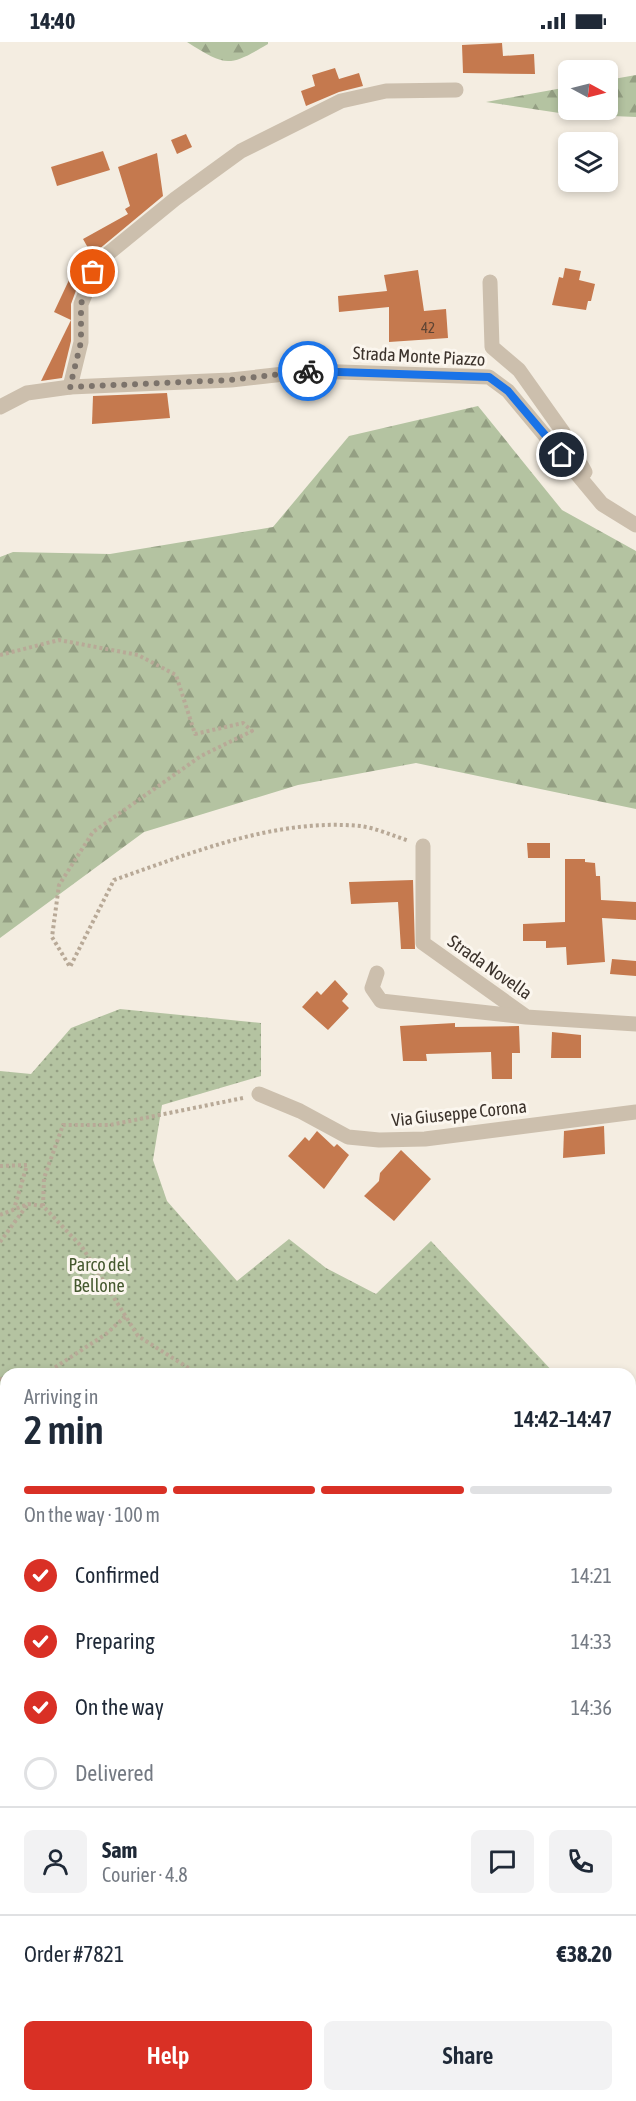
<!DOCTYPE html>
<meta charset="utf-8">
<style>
:root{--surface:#fff;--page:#f2f2f3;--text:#1f2937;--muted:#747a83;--line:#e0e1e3;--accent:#d93025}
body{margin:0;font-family:"Asap Condensed",sans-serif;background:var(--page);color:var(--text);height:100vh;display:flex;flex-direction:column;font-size:22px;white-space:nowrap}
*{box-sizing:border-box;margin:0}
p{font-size:20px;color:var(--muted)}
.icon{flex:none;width:33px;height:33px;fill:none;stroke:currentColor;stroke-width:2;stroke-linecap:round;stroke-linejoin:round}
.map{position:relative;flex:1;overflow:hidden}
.drawer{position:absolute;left:0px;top:1326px;width:636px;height:734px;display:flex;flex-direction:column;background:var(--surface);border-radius:18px 18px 0 0;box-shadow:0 3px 9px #0003}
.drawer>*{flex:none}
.needle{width:39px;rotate:97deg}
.fabs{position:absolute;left:558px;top:18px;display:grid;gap:12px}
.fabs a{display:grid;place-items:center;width:60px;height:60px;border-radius:9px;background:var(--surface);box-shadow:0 3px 9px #0003;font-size:30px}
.pin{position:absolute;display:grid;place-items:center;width:51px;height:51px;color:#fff;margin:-26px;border:3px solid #fff;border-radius:50%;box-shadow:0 2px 6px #0007}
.courier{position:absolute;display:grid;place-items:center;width:60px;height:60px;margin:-30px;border:4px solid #1a73e8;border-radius:50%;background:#fff;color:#222;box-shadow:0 2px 8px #0007}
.headline em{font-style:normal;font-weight:600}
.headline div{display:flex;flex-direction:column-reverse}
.headline{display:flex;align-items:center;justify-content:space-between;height:102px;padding:0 24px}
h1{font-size:39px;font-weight:600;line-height:45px}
.bar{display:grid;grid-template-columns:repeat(4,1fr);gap:9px 6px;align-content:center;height:72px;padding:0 24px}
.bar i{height:8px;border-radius:4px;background:var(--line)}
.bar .current{background:var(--accent)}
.bar p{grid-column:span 4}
.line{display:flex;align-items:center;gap:15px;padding:0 24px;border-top:2px solid var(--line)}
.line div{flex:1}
.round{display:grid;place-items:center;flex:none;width:63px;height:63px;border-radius:9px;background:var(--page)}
ol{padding:0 24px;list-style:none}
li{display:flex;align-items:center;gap:18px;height:66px}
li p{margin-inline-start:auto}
li .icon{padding:6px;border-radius:50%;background:var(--accent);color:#fff;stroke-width:4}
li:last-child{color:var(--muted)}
li i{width:33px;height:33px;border:3px solid var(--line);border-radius:50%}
.action{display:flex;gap:12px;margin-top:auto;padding:12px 24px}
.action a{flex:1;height:69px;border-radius:9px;background:var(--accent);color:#fff;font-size:24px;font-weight:600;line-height:69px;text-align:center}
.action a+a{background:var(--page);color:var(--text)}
.status{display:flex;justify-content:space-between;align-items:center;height:42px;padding:0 30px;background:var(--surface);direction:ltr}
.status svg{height:16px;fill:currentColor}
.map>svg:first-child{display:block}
.forest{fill:url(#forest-firs)}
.park{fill:url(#park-dots)}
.building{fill:#c5794e}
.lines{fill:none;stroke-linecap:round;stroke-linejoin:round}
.path{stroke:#b8a997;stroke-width:4;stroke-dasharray:3 3;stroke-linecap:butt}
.minor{stroke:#ccbfad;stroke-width:15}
.rail{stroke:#3b322b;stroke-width:4.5;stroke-dasharray:1.5 4.5;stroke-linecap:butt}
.done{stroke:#7c736b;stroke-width:6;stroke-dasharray:0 10.8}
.route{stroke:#1a73e8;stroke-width:8}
.labels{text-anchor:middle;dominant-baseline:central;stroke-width:6;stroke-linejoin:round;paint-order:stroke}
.number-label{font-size:15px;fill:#5e4434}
.street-label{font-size:18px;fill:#3b322b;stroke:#fbf6ee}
.park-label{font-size:18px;fill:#45592f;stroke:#fbf6ee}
</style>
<div class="status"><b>14:40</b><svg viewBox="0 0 49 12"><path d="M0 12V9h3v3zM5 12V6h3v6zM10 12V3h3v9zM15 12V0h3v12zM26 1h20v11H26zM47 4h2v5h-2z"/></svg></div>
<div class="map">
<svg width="636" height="2059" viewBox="0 0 636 2059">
<defs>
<pattern id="forest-firs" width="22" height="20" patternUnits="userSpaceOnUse" patternTransform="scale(1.5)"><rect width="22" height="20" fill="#b4c3a1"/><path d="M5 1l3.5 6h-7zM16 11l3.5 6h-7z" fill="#949f83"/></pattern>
<pattern id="park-dots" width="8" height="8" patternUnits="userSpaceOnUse" patternTransform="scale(1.5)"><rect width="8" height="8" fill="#b4c3a1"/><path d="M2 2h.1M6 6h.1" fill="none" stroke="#949f83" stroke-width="1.8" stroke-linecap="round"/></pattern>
</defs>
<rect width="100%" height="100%" fill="#f4ede1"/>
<g class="forest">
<path d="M187,0h81v2c-39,23 -42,23 -81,-2z"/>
<polygon points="636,33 636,75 566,72 486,60 568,45 568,68 608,68 608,38"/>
<polygon points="478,364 562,468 636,509 636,767 416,721 298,743 144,790 0,896 0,515 13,510 110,512 273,485 349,394"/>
</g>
<g class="park">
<polygon points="120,967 261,981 261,1034 162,1063 153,1118 167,1159 237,1239 289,1197 326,1226 376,1252 431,1199 555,1332 6,1332 6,1428 0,1423 0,1029 31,1032 71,986"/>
<polygon points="630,1453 636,1463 636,1814 630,1812"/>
</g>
<g class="building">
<polygon points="502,1 503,14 534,12 535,32 463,31 462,3"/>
<polygon points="335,26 339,37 359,31 363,44 339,50 306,64 301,49 315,44 312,33"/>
<polygon points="186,92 192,105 177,112 171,98"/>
<polygon points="103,109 110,128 57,144 51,125"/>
<polygon points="157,111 163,154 92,213 83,197 128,172 125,167 130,164 118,125"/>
<polygon points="565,226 581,229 579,238 595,242 591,259 588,259 586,268 552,263 559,235 563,236"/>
<polygon points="418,228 424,269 446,267 448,296 389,300 389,265 339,270 338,254 387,249 384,233"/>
<polygon points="69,238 78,243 71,262 71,278 54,270"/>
<polygon points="71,278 71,299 62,336 41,339"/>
<polygon points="167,351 170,376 92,382 93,354"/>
<polygon points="527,801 550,801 550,816 528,816"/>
<polygon points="565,817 585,817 585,820 595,821 596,834 600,834 601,858 636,860 636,878 602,876 605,920 567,923 566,905 546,906 546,899 523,899 523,882 565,880"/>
<polygon points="413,838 415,907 401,907 398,860 351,862 349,840"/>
<polygon points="612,917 636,919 636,934 610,932"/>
<polygon points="335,938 348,952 342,959 349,966 328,988 302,965 317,949 321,953"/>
<polygon points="455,981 455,985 519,984 520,1011 512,1011 512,1037 492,1037 491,1010 426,1012 427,1019 403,1019 400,984"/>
<polygon points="552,990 581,993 581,1016 551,1016"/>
<polygon points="604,1084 605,1112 563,1116 564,1089"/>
<polygon points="317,1089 334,1105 337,1102 349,1113 324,1147 288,1114 305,1095 309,1099"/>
<polygon points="401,1108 431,1137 394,1179 364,1154 379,1139 380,1131"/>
</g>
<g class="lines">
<g class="path">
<path d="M0,613l59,-15 79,15 38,20 19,59 48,-11 9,8 -51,25 -108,76 -34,53 -7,52 18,30 44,-87c78,-27 161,-62 246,-54 16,2 34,10 49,15"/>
<polyline points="0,1124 27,1123 14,1167"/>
<polyline points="43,1164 44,1136 63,1083 110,1083 243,1056"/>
<polyline points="0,1173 28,1162 43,1164 82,1205 138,1294 198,1332"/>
<polyline points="0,1200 28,1162"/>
<polyline points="45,1332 106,1292 126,1274"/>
<polyline points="0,1337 6,1337"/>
<polyline points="630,1553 636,1556"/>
</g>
<g class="minor">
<polyline points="490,240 492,305 519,328 563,390 585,430"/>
<polyline points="70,345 81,300 81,262 99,219 175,157 241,109 341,59 386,49 456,48"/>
<polyline points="0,365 27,351 70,345 231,338 311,329 489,335 508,349 602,462 636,483"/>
<polyline points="423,804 423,901 524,973"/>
<polyline points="377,931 372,946 381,959 526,975 636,982"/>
<polyline points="259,1052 300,1069 348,1095 379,1098 425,1097 636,1070"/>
<polyline points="0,1704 4,1705 0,1733"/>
<polyline points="0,1774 6,1773"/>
<polyline points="630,1988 636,1989"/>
<polyline points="0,2034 6,2034"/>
<polyline points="250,2059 252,2054"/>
</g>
<polyline class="rail" points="347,2059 347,2054"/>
</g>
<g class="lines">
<polyline class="done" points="93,230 81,262 81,300 70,345 231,338 308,329"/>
<polyline class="route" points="308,329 489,335 508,349 562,413"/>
</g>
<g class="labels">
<g class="number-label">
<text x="428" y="285">42</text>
</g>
<g class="street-label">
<text transform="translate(419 314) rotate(3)">Strada Monte Piazzo</text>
<text transform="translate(490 925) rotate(35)">Strada Novella</text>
<text transform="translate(459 1071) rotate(-6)">Via Giuseppe Corona</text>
</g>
<g class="park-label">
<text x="99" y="1222">Parco del<tspan x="99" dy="21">Bellone</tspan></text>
</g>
</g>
</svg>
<div class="fabs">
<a><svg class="needle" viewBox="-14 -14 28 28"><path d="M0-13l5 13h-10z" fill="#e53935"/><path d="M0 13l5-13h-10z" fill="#747a83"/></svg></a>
<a><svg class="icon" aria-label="layers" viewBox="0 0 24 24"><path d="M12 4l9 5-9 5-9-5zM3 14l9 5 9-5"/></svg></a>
</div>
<div class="pin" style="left:93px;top:230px;background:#ea580c"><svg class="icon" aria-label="bag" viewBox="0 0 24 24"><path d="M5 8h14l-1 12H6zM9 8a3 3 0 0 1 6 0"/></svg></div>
<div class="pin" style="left:562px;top:413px;background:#1f2937"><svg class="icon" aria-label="home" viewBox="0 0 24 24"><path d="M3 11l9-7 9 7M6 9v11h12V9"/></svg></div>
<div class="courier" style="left:308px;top:329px"><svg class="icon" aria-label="bike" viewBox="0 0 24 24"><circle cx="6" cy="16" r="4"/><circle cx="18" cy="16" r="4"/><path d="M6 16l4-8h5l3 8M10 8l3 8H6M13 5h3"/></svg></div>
<section class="drawer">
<div class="headline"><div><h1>2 min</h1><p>Arriving in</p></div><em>14:42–14:47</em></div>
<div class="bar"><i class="current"></i><i class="current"></i><i class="current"></i><i></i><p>On the way · 100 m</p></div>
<ol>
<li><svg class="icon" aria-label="check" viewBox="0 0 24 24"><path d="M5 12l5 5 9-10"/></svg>Confirmed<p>14:21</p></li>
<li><svg class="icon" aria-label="check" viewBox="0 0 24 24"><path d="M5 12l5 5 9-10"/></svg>Preparing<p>14:33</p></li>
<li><svg class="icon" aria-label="check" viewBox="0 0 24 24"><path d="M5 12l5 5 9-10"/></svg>On the way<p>14:36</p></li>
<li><i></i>Delivered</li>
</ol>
<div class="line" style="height:108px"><a class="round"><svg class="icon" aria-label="person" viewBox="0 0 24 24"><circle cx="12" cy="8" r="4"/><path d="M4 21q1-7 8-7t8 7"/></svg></a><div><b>Sam</b><p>Courier · 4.8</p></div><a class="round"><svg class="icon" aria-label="chat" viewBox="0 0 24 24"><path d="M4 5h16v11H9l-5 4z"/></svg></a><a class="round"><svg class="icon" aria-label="phone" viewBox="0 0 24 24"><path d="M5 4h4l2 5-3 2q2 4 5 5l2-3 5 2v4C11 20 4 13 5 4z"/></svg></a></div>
<div class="line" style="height:78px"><div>Order #7821</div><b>€38.20</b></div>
<div class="action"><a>Help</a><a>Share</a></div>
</section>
</div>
